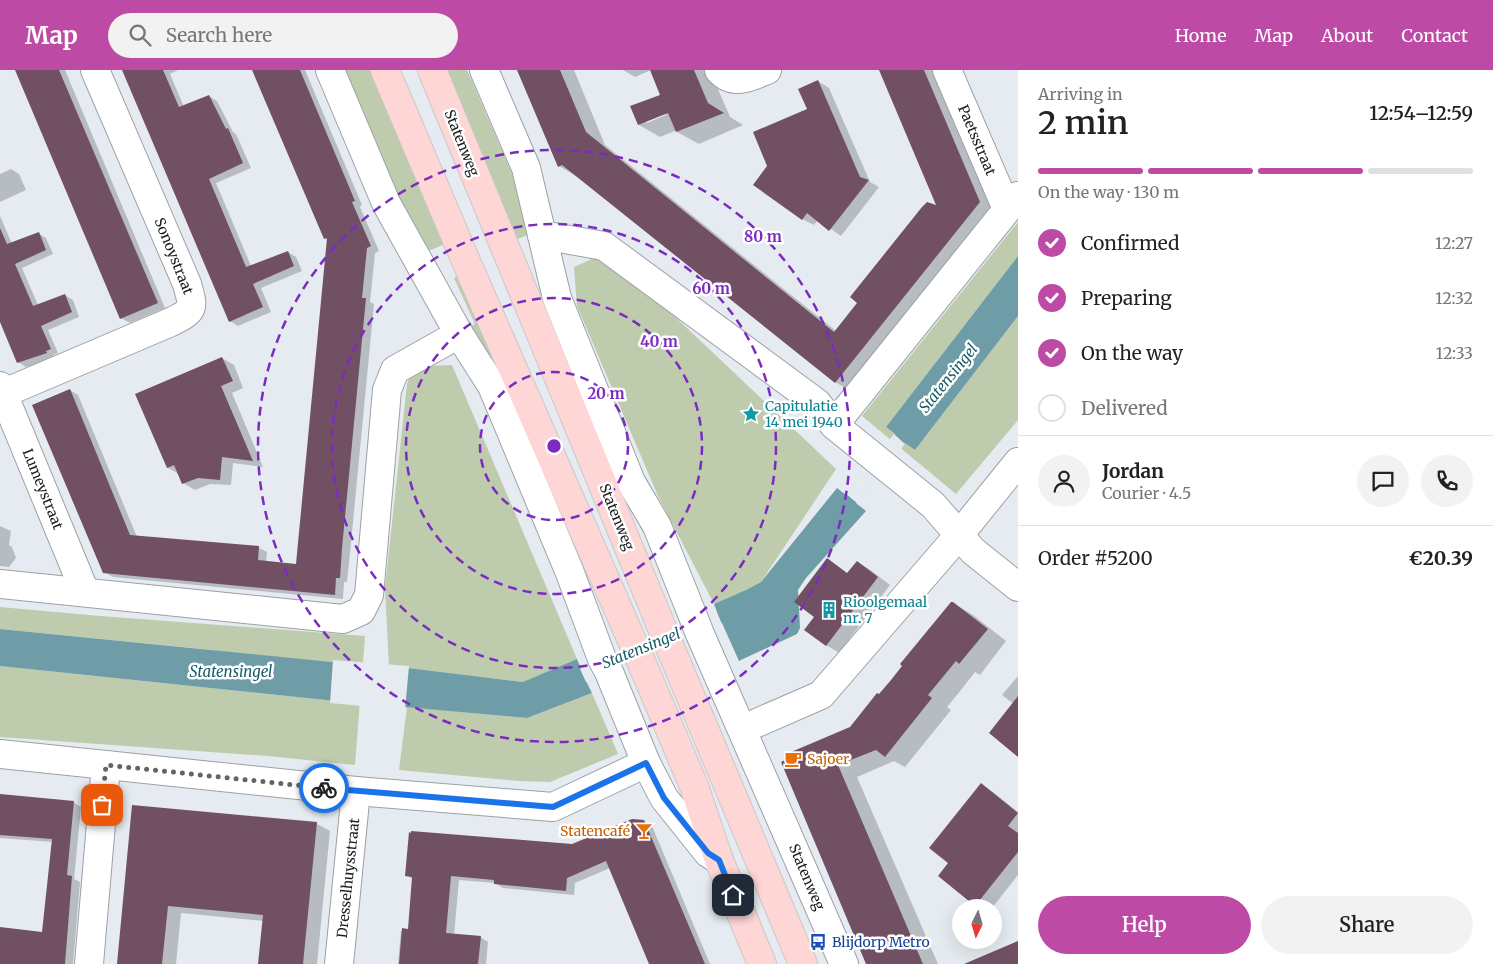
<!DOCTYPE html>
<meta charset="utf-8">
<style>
:root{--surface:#fff;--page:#f2f2f2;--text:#222;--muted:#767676;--line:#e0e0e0;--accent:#bd4ba6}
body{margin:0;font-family:Merriweather,serif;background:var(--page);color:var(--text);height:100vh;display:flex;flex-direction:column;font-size:19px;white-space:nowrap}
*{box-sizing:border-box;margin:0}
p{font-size:16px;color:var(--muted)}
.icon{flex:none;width:28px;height:28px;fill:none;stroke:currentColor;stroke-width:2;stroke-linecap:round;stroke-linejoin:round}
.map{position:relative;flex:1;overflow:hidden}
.details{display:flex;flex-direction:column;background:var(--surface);width:475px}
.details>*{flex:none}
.needle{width:32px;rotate:185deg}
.controls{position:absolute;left:952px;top:829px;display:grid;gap:10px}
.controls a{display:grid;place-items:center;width:50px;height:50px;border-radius:50%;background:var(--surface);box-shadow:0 5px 20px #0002;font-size:25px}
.pin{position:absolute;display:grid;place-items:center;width:42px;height:42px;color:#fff;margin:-21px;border-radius:10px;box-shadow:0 2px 8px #0006}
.courier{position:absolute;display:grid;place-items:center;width:50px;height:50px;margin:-25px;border:4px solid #1a73e8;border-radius:50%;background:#fff;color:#222;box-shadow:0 1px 6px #0007}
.summary em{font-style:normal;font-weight:600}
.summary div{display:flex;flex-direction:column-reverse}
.summary{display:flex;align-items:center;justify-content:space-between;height:85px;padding:0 20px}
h1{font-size:32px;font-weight:600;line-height:38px}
.bar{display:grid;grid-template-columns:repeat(4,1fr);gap:8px 5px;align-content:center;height:60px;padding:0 20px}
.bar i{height:6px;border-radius:4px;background:var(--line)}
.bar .on{background:var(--accent)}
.bar p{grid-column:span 4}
.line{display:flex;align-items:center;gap:12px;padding:0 20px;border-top:1px solid var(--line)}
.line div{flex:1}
.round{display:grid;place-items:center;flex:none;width:52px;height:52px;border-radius:26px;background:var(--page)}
ol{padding:0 20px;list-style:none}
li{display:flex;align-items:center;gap:15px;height:55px}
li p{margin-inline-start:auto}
li .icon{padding:5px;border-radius:50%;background:var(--accent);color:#fff;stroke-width:4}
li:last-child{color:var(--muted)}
li i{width:28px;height:28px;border:2px solid var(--line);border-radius:50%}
.action{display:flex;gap:10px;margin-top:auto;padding:10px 20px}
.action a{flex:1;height:58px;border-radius:30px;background:var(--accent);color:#fff;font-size:20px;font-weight:600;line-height:58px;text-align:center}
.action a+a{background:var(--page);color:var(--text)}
header{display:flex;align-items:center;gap:30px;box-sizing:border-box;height:70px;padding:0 25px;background:var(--accent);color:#fff}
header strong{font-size:24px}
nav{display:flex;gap:28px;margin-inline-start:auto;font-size:18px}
.search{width:350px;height:45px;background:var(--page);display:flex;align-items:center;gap:12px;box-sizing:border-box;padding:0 18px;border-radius:28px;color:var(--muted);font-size:19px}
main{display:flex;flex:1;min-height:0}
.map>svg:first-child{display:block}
.green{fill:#becbac}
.water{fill:#6e9da7}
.pier{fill:#e5ebf0}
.shadow{fill:#0003;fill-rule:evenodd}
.building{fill:#715064}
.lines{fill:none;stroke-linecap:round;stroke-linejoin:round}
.minor-casing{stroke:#9ca1a6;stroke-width:30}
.primary-casing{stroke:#c8c9c9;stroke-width:30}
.minor{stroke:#fff;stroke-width:28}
.primary{stroke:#fed6d6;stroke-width:28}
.done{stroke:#616468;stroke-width:5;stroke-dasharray:0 9}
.route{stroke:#1a73e8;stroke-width:6}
.ring{fill:none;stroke:#7b2cbf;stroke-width:2.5;stroke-dasharray:9 6}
.labels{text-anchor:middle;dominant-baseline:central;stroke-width:5;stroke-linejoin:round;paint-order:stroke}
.street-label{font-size:14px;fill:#1a1c1e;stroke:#fff}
.culture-label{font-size:14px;fill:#0d838f;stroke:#fff;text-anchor:start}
.food-label{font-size:14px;fill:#c56008;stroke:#fff;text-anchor:start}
.transit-label{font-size:14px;fill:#164399;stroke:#fff;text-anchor:start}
.water-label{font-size:15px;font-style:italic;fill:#1a5c67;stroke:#fff}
.centre{fill:#7b2cbf;stroke:#fff;stroke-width:2.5}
.ring-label{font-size:15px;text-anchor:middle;font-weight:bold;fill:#7b2cbf;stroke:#fff;stroke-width:5;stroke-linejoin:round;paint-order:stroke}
</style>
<header>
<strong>Map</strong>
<div class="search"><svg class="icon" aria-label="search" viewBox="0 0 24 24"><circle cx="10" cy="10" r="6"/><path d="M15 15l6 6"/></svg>Search here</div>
<nav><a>Home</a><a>Map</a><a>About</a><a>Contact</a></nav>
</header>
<main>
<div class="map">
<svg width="1018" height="894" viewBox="0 0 1018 894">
<rect width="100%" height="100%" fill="#e5ebf0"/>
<g class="green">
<polygon points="341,0 379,0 452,171 419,185"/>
<polygon points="442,0 467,0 519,120 533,163 515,170"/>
<polygon points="1018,152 1018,186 886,357 915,380 1018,246 1018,350 956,424 862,346"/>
<polygon points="594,188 615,196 635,209 836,399 761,512 748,519 714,534 658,426 577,236 574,197"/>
<polygon points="465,204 497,282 486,287 467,258 475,254 454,208"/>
<polygon points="452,295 577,589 524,612 389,597 385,518 407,314 411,302 427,296"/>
<polygon points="0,537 100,546 365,566 355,695 268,686 0,667 0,596 326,630 213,580 0,559"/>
<polygon points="592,623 618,684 550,712 519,711 399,700 407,637 527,648"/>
</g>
<polygon class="water" points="1018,186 1018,246 915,380 905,373 856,433 866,441 806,508 798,520 800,558 797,564 743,589 739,591 722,553 586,611 592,623 527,648 326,630 0,596 0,559 331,592 407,598 523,612 577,589 581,599 717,542 714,534 748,519 761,512 837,418 846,425 895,364 886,357"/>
<g class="pier">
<polygon points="894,364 905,374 857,433 846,424"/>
<polygon points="716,540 722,554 586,612 580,599"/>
<polygon points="333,590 409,596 405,640 330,633"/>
</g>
<g class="shadow">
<polygon points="16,0 65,0 165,238 130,253 121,248"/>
<polygon points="124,0 178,0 170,4 184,37 209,26 217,31 233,62 236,64 251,98 216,113 251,196 288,182 296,187 302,201 261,218 271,242 238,256 230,251"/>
<polygon points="253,0 305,0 362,135 360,137 379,181 375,183 370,232 374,234 350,483 347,512 344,512 343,529 113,507 104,502 70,320 78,325 137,467 259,478 267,482 266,492 297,495 328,171 325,168"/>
<polygon points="519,0 574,0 605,75 836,261 938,137 881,0 937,0 998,144 854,323 835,312 578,107 559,96"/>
<polygon points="623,0 651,0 635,7"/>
<path d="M651,0h60l4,12 15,35 13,8 -44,19 -22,-12v-2l-17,7 -21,-12 23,-30zM665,43l1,2 -19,8 -1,-2z"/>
<polygon points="818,11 829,18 870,112 879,117 841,166 818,150 814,155 802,149 809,40"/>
<polygon points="11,99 19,104 26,120 0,132 0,104"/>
<polygon points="0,146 12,174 38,163 46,168 53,184 22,198 38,235 65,225 73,230 79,247 48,260 58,283 53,285 54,288 26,297 18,292 0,249"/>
<polygon points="222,288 234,295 243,318 232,323 263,397 233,393 231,415 210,414 195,420 183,413 179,404 168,398 137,324"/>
<polygon points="0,456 11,461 9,475 12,477 16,488 9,497 0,496"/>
<polygon points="828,490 848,504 857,492 869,499 890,515 839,583 826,575 815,547"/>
<polygon points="953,533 973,545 1006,571 980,605 975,602 961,620 947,637 951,640 905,697 894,691 857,707 938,894 868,894 782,693 851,658 880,625"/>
<polygon points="1018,606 1018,685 991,663 1014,634 1002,625"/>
<polygon points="981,715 993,722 1018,742 1018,805 992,838 981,838 976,835 950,793"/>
<polygon points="0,725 73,732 81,737 74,809 80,812 73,894 0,894 0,859 43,863 53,772 0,768"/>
<polygon points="133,736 317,754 330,761 317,894 260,894 264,851 181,843 176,894 118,894"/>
<polygon points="644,752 652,756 710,894 651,894 610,798 575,813 574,825 503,818 495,813 459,810 454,865 480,867 488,872 486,894 398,894 401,861 409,860 413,809 406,805 573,776"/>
</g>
<g class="building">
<polygon points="15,0 59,0 158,233 120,249"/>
<polygon points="122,0 163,0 179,37 209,25 226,59 228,58 243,93 209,109 246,197 288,181 294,196 253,214 263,237 229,252"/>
<polygon points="252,0 300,0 355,131 352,132 371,176 367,178 362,228 366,228 342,478 340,508 336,508 335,525 103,503 32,335 70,319 130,465 259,476 258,490 296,494 327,168 324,169"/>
<polygon points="517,0 560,0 586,62 834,262 857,233 850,227 922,137 927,132 936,135 879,0 924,0 980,132 835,313 562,95 558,97"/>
<polygon points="650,0 694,0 708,33 724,43 676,62 668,43 638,55 630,36 660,25"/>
<polygon points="818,10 860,107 869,110 829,161 807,143 802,150 753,115 767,96 753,62 807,39 798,19"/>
<polygon points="0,158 7,174 39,162 46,180 15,194 33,236 65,224 72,242 41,256 51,279 46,281 47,283 17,293 0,252"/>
<polygon points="222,287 233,311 221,316 253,391 222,387 220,410 198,408 182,414 174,395 167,398 135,324"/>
<polygon points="827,488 847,503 857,491 878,507 826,576 804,560 814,547 794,532"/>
<polygon points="951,532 953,532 988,559 959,594 956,591 928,625 932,628 885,687 876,680 838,695 923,894 866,894 781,692 785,690 784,685 850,657 877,623 879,624 891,610 902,596 900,594"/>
<polygon points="1018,626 1018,687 989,663"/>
<polygon points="981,713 1018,743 1008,756 1018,763 1018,782 975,836 938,806 948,793 929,778"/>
<polygon points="0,724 74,731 67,805 72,806 65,894 0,894 0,857 42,862 52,769 0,765"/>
<polygon points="132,735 317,752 303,894 258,894 263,845 168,836 162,894 117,894"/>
<polygon points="632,749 644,750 705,894 649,894 606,791 567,808 566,821 494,814 494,810 451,806 446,863 481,866 478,894 399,894 402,858 408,859 412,807 405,806 409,762 411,763 411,761 572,774"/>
<polygon points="1018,871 1018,894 964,894"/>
</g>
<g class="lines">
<g class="minor-casing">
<g id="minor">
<polyline points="330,0 386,133 459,264 492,316 570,503 602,589 609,602 646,693 664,728 708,783 719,790"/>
<polyline points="484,0 526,98 557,228 631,412 657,456 700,564 844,894"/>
<path d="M719,0c14,16 31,7 48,0"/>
<polyline points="947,0 1007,139"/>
<polyline points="542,165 604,176 817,333 834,355 933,435 973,481 1018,517"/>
<polyline points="0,316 85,522"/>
<path d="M4,323l167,-71c24,-12 23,-13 16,-38l-92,-214"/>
<polyline points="834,355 1018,126"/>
<polyline points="0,514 343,549 361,541 369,525 387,320 395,300 459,264"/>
<polyline points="743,659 821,625 959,465 1018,392"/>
<polyline points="0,684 356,721 553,737 646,693"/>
<polyline points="89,894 106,695"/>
<polyline points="339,894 356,721"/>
</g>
</g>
<g class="primary-casing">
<g id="primary">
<polyline points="385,0 468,196 640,589 694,716 719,790 762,894"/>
<polyline points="432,0 664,563 803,894"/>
</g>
</g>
<use href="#minor" class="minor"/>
<use href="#primary" class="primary"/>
</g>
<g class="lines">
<polyline class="done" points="102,735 106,695 324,718"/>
<polyline class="route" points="324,718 553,737 646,693 664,728 708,783 719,790 733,825"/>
</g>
<g class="ring">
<circle cx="554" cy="376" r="74"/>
<circle cx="554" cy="376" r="148"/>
<circle cx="554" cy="376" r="222"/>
<circle cx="554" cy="376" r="296"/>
</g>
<defs>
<g id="sight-bare" transform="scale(1.35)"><path d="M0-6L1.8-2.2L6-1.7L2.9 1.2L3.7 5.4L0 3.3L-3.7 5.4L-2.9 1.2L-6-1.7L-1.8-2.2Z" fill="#0f9aa8" stroke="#fff" stroke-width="2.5" paint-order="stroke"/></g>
<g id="building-bare" transform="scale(1.35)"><path d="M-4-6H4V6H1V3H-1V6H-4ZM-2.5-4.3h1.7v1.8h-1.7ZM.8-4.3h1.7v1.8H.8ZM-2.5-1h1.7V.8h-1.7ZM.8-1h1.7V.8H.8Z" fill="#0f9aa8" stroke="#fff" stroke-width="2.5" paint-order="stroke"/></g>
<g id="cafe-bare" transform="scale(1.35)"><path d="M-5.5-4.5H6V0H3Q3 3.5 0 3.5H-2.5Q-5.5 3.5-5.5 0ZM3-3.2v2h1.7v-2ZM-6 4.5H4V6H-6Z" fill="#e8710a" stroke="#fff" stroke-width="2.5" paint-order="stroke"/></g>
<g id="bar-bare" transform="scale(1.35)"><path d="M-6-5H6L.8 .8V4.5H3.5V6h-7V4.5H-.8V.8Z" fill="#e8710a" stroke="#fff" stroke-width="2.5" paint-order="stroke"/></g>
<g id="bus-bare" transform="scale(1.35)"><path d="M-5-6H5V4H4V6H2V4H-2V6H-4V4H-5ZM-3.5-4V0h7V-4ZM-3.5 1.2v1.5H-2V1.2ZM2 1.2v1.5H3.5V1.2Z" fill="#1a4fb4" stroke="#fff" stroke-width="2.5" paint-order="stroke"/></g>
</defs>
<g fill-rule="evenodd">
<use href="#sight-bare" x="751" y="344"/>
<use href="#building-bare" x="829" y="540"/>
<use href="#cafe-bare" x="793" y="689"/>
<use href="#bar-bare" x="644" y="761"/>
<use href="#bus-bare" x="818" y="872"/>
</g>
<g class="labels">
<g class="street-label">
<text transform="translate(977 70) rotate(67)">Paetsstraat</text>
<text transform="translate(462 73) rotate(68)">Statenweg</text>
<text transform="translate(174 186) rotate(68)">Sonoystraat</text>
<text transform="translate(43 419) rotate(68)">Lumeystraat</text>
<text transform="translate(617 447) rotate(68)">Statenweg</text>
<text transform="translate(807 807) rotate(67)">Statenweg</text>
<text transform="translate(348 808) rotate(-84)">Dresselhuysstraat</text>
</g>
<g class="culture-label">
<text x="765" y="336">Capitulatie<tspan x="765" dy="16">14 mei 1940</tspan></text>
<text x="843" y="532">Rioolgemaal<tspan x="843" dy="16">nr. 7</tspan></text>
</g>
<g class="food-label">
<text x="807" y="689">Sajoer</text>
<text x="630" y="761" text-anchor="end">Statencafé</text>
</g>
<g class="transit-label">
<text x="832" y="872">Blijdorp Metro</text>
</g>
<g class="water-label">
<text transform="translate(948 308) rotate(-51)">Statensingel</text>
<text transform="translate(641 578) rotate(-22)">Statensingel</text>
<text x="231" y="601">Statensingel</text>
</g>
</g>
<circle cx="554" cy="376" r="8" class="centre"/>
<g class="ring-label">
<text x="763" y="172">80 m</text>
<text x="711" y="224">60 m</text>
<text x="659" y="277">40 m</text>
<text x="606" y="329">20 m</text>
</g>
</svg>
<div class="controls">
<a><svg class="needle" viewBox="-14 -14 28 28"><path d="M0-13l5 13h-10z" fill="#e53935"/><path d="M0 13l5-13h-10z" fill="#767676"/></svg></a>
</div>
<div class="pin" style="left:102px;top:735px;background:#ea580c"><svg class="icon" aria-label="bag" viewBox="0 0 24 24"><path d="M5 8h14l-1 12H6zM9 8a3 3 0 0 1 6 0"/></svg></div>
<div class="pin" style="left:733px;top:825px;background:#1f2937"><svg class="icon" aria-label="home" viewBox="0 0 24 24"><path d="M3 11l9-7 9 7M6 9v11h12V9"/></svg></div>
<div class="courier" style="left:324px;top:718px"><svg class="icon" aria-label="bike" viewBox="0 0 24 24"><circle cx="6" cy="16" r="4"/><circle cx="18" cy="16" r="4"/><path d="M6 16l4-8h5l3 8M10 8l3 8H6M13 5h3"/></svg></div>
</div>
<section class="details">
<div class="summary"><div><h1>2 min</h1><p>Arriving in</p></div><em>12:54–12:59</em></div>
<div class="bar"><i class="on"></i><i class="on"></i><i class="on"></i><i></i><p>On the way · 130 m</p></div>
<ol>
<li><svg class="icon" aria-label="check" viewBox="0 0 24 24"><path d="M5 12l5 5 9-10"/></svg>Confirmed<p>12:27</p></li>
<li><svg class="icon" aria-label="check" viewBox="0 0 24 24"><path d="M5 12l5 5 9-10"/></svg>Preparing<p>12:32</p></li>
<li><svg class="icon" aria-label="check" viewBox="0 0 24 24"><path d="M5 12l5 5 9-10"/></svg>On the way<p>12:33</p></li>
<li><i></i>Delivered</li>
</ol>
<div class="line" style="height:90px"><a class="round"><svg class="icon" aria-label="person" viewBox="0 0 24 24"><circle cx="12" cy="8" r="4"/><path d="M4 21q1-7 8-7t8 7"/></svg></a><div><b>Jordan</b><p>Courier · 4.5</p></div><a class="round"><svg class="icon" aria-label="chat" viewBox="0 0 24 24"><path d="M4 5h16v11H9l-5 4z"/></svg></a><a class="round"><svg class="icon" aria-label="phone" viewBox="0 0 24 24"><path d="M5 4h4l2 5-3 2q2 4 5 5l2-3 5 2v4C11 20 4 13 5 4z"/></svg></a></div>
<div class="line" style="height:65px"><div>Order #5200</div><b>€20.39</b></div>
<div class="action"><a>Help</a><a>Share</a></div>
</section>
</main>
